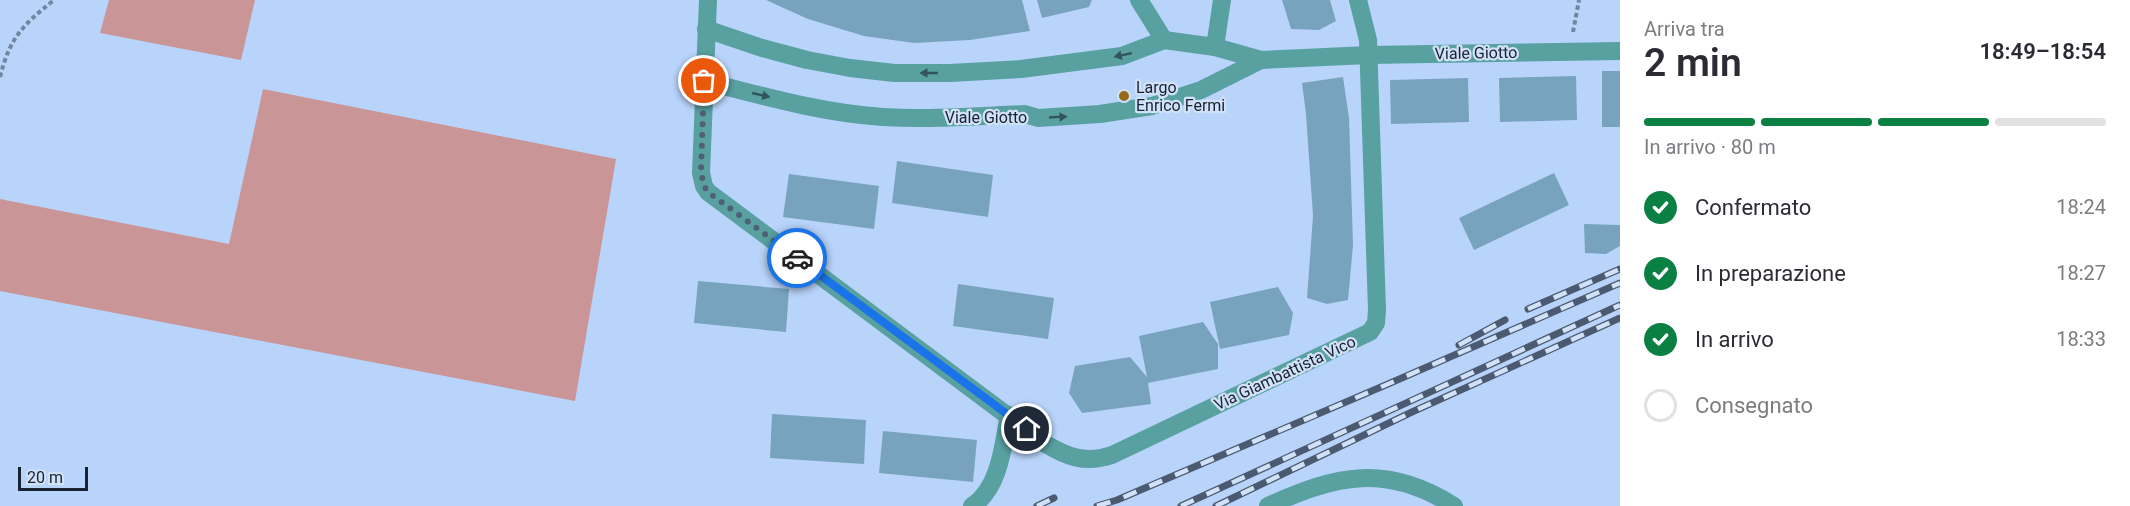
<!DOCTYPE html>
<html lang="it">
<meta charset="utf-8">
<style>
:root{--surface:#fff;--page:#f2f2f3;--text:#2b2b33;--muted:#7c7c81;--line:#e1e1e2;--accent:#0b8043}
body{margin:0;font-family:Roboto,sans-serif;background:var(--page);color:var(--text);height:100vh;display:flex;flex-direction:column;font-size:22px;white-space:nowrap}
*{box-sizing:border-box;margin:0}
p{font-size:20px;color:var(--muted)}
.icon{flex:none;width:33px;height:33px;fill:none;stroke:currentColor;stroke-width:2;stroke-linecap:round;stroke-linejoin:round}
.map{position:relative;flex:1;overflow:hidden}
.panel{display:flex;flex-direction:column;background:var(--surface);width:510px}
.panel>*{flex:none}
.scale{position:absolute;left:18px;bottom:15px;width:70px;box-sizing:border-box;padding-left:6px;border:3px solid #182230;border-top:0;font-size:16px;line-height:21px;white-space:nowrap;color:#182230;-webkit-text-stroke:4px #d0e1f8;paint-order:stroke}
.pin{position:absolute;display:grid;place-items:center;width:51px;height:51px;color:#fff;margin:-26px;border:3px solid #fff;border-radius:50%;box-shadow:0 2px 6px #0007}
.courier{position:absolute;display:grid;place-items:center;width:60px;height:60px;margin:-30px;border:4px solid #1a73e8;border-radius:50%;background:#fff;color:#222;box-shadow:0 2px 8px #0007}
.overview em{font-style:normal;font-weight:600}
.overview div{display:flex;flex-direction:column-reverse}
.overview{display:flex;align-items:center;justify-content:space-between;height:102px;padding:0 24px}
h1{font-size:39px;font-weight:600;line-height:45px}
.bar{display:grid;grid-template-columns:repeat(4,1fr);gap:9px 6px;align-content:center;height:72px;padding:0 24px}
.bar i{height:8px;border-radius:4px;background:var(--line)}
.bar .current{background:var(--accent)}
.bar p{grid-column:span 4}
ol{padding:0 24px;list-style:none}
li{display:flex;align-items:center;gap:18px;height:66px}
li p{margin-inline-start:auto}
li .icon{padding:6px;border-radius:50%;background:var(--accent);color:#fff;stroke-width:4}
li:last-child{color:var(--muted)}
li i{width:33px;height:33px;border:3px solid var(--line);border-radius:50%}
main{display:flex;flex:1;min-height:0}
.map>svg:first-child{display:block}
.green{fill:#ca9596}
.building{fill:#78a3be}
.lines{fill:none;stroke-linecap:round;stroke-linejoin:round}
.path{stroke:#7286a2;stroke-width:4;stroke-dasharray:4.5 3;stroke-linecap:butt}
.minor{stroke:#59a0a1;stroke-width:18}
.rail-casing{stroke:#4b5a70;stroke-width:7}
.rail{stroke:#d0e1f8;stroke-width:4.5;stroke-dasharray:14;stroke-linecap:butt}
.oneway{fill:#32545d}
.done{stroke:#506077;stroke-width:6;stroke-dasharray:0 10.8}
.route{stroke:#1a73e8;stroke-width:8}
.poi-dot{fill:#976a18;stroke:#d0e1f8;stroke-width:2}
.labels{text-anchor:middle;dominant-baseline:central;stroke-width:4.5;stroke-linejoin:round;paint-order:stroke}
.street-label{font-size:16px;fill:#182230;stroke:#d0e1f8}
.poi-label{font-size:16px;fill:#182230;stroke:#d0e1f8;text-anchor:start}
</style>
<main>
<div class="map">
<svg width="1620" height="506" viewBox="0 0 1620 506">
<rect width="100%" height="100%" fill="#b9d4fb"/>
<g class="green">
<polygon points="109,0 255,0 241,60 100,33"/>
<polygon points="263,89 616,159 575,401 0,291 0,199 229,244"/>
</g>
<g class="building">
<polygon points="766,0 1022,0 1030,31 970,40 914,43 864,36 808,19"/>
<polygon points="1037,0 1092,0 1089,7 1042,18"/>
<polygon points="1282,0 1330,0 1336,21 1319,30 1291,29"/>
<rect x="1602" y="71" width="18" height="56"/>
<polygon points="1576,76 1577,120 1500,122 1499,78"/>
<polygon points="1343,77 1349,118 1353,245 1348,300 1327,304 1307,298 1313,216 1306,114 1302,83"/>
<polygon points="1468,78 1469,122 1391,124 1390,80"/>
<polygon points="897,161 993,175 988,217 892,203"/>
<polygon points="1554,173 1569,205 1474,250 1459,218"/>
<polygon points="789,174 879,186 874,229 783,217"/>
<polygon points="1584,224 1620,225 1620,246 1606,254 1585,253"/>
<polygon points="698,281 789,289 786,332 694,323"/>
<polygon points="958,284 1054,298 1048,339 953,326"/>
<polygon points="1278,287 1293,313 1289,335 1220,349 1210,302"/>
<polygon points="1203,322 1218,344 1218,369 1148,383 1151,404 1082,413 1069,393 1075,366 1130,357 1147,377 1139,336"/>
<polygon points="772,414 866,420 864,464 770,458"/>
<polygon points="883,431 977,440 973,482 879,473"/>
</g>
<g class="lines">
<g class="path">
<polyline points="1573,32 1579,0"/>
<path d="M0,77c10,-40 23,-52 54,-77"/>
</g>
<g class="minor">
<path d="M708,0l-7,173 3,13 4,6 336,251c23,14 41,21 68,12l258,-123 6,-9 1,-13 -9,-270 -10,-40"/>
<polyline points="1139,0 1164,40"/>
<polyline points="706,29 762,48 807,60 850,68 894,73 950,73 1021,69 1122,56 1164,40 1215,47 1261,60 1368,55 1620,51"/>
<polyline points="1215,47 1222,0"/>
<path d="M704,81c59,15 118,32 179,36 47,3 95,-1 142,-3l13,4 62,-4 52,-8 49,-16 60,-30"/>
<path d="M972,506c28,-18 31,-61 37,-91"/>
<path d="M1268,506c68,-31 118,-43 186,0"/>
</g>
<g class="rail-casing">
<g id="rail">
<polyline points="1528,309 1620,269"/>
<polyline points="1459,345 1505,320"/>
<polyline points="1037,506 1054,498"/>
<polyline points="1097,506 1117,500 1388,384 1620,283"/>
<polyline points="1181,506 1620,305"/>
<polyline points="1216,506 1412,412 1620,318"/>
</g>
</g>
<use href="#rail" class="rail"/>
</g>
<defs><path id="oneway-solid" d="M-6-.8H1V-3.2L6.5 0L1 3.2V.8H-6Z" transform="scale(1.5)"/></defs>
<g class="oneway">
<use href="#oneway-solid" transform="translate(1123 55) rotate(168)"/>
<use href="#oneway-solid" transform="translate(929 73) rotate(-180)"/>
<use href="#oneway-solid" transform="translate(761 95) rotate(13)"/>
<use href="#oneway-solid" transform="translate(1058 117) rotate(-3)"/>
</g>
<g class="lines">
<polyline class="done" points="704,81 701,172 704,186 708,192 797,258"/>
<polyline class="route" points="797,258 1027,429"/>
</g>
<circle class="poi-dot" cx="1124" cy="96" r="6"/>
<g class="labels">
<g class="street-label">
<text transform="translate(1476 53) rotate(-1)">Viale Giotto</text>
<text x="986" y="117">Viale Giotto</text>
<text transform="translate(1285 373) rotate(-25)">Via Giambattista Vico</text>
</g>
<g class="poi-label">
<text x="1136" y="87">Largo<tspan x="1136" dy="18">Enrico Fermi</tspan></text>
</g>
</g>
</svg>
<div class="scale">20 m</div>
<div class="pin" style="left:704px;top:81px;background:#ea580c"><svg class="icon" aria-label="bag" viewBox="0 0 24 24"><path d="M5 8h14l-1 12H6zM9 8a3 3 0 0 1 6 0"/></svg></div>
<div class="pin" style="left:1027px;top:429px;background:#1f2937"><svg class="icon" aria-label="home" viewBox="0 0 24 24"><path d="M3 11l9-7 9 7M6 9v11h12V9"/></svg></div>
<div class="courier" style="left:797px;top:258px"><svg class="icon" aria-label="car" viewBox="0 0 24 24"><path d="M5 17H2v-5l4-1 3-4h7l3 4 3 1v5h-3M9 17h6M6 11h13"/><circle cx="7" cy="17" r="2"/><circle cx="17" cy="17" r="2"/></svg></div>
</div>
<section class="panel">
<div class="overview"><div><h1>2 min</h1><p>Arriva tra</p></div><em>18:49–18:54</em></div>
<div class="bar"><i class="current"></i><i class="current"></i><i class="current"></i><i></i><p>In arrivo · 80 m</p></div>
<ol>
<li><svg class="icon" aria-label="check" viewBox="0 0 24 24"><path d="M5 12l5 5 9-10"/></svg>Confermato<p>18:24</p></li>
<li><svg class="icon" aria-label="check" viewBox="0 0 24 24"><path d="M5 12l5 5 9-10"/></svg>In preparazione<p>18:27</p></li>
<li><svg class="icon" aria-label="check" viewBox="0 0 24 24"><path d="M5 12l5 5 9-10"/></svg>In arrivo<p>18:33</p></li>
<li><i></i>Consegnato</li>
</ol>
</section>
</main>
